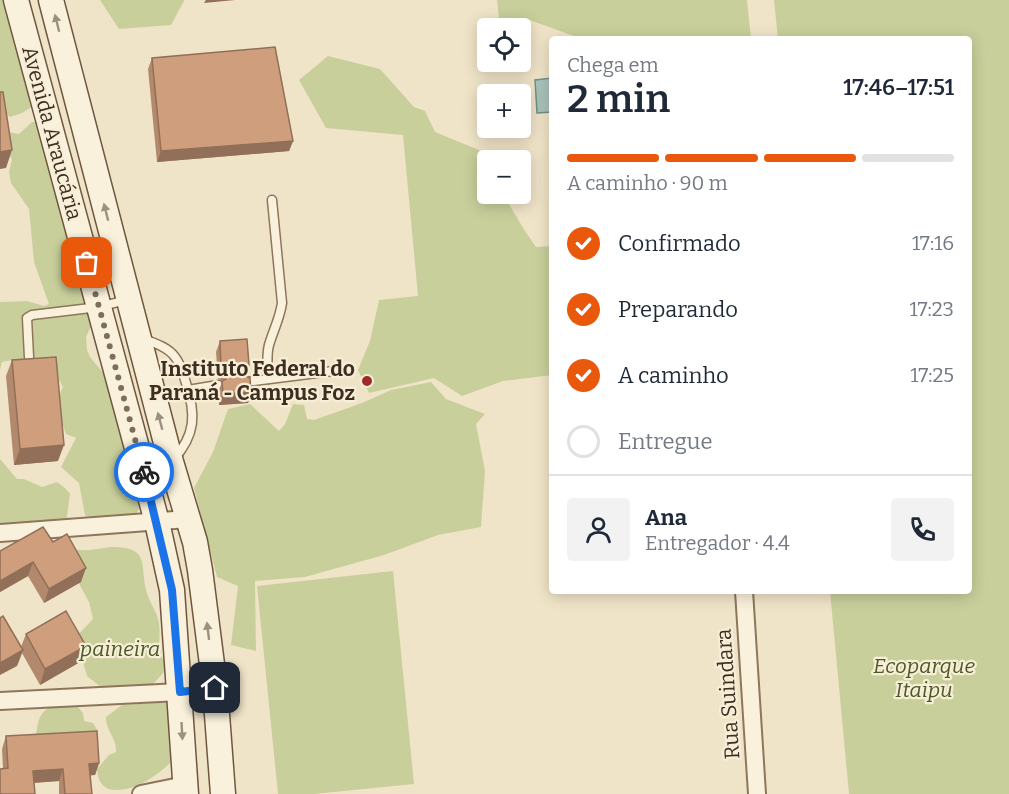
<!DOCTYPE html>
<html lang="pt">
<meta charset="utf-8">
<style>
:root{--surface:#fff;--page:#f2f2f3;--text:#1f2937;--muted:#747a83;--line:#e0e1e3;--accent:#ea580c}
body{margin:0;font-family:Bitter,serif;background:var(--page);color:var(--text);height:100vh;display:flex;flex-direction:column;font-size:22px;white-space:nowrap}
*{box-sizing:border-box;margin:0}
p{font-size:20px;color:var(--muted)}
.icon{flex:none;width:33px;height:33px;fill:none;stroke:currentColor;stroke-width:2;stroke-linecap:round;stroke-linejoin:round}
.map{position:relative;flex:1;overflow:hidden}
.drawer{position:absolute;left:549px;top:36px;width:423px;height:558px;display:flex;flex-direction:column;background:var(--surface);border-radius:6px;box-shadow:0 3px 15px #0003}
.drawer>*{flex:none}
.fabs{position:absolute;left:477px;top:18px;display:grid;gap:12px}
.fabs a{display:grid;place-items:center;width:54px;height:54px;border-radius:6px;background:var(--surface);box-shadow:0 3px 15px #0003;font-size:30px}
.pin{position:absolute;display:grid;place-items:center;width:51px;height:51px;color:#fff;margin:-26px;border-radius:12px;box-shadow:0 3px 9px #0006}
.courier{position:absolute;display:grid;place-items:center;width:60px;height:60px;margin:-30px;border:4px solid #1a73e8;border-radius:50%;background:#fff;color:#222;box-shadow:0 2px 8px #0007}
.summary em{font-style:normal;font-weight:600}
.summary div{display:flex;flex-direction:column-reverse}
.summary{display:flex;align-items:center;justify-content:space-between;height:102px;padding:0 18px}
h1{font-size:39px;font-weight:600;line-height:45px}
.bar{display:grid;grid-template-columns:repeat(4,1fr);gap:9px 6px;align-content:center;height:72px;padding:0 18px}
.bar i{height:8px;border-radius:4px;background:var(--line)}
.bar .on{background:var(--accent)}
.bar p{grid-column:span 4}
.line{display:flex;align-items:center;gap:15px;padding:0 18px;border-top:2px solid var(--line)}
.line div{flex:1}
.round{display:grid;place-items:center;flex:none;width:63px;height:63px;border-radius:6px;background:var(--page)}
ol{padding:0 18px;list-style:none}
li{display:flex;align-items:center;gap:18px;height:66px}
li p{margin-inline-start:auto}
li .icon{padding:6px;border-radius:50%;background:var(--accent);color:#fff;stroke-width:4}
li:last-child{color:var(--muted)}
li i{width:33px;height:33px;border:3px solid var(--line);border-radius:50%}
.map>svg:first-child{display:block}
.green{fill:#c9cf9b}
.water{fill:#a9c4bc;stroke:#6f938a;stroke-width:1.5}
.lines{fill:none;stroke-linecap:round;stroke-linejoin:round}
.lane-casing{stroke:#8d765c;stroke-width:11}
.street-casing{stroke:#8d765c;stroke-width:20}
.secondary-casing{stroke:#6f573f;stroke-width:27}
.lane{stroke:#faf1dc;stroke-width:8}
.street{stroke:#faf1dc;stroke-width:16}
.secondary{stroke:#faf1dc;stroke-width:24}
.wall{fill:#b2896c}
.shaded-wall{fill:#916f58}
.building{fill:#cf9f7d;stroke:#916f58;stroke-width:1.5}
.oneway{fill:#9c907e}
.done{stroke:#7c6e5b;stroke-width:6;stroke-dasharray:0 10.8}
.route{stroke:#1a73e8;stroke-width:8}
.poi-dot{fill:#9e2a2b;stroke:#f7eed8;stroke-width:2}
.labels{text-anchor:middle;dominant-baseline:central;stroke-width:4.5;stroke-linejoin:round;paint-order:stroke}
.street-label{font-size:21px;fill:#3d2e20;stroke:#f7eed8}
.poi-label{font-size:21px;font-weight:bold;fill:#3d2e20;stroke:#f7eed8;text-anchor:end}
.park-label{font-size:21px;font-style:italic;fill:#4d5a26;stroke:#f7eed8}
</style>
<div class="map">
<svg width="1009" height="794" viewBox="0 0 1009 794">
<rect width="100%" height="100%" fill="#f0e4c8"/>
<g class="green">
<polygon points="0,0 13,0 38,103 22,113 10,117 0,108"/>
<polygon points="100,0 184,0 184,1 171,25 119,29"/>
<polygon points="497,0 747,0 751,39 582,39 524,18 499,18"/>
<polygon points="774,0 1009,0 1009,794 849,794 830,591 969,591 969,39 778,39"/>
<polygon points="328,56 380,69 414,107 425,111 435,132 479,150 487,166 488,194 503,194 525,231 536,247 552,246 552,375 503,381 462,396 434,378 369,393 358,370 370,341 379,300 418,296 403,135 326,128 299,80"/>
<path d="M32,122h13l32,157 15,20v25l-6,13 1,13 3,7 20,24 32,119 -5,13 -4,6 -34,5 -14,-9 -6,-32 -18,-16 15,-29 -10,-4c-5,-14 -11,-33 -3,-47l-7,-13 -39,-15 -15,3 -2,8v-68l27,-1 17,5 5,-2 -15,-42 -5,-53 -18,-26 -2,-12 3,-11 -9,-21 6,-7 10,2z"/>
<polygon points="431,382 446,399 485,414 476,424 485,471 481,527 438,535 384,555 305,577 255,581 256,651 231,645 238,586 217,577 194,488 213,452 228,409 250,404 279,431 285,424 293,404 304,405 307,419 314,420 362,403 391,390"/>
<polygon points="0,459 17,479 24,479 42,487 57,482 65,488 70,494 66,524 0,527"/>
<path d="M111,547c41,0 28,18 36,46 3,11 11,20 12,31 2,15 -3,26 7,40l-3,9 -11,12 -42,4 -9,-2 -14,-11 -5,-17 -10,-18 21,-22 -4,-17 -13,-24 -5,-28h19z"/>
<polygon points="393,571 414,784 314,794 278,794 257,586"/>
<path d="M167,702l5,13 -1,47c-15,15 -40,32 -63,27 -9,-5 -10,-11 -11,-20l12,-14 7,-3c1,-14 -11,-22 -10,-35l16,-12z"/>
<path d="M59,704l18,2 6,7 1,8 9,2 5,8 -2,4 2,3 -7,5 -55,-6c2,-19 4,-28 23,-33z"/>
</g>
<polygon class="water" points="552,78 552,112 537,113 535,80"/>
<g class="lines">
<g class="lane-casing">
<g id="lane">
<path d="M143,339c11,4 25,8 32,18 6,7 8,17 11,26 10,31 10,52 -13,77"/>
<polyline points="29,357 27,318 32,315 99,307 126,300"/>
<path d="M268,379c0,-12 -2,-23 1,-34 4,-14 11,-27 13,-42l-10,-103"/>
<polyline points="246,382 349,369"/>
<polyline points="188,390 218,385"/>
</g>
</g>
<g class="street-casing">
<g id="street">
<polyline points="0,533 188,519"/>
<polyline points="744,591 757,794"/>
<polyline points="0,701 180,692 215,688"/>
<polyline points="141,794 185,785"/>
</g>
</g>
<g class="secondary-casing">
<g id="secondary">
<polyline points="16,0 157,522 172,590 186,794"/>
<polyline points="51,0 171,462 195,542 200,570 215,688 223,794"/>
</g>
</g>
<use href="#lane" class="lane"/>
<use href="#street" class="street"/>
<use href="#secondary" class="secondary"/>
</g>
<g class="wall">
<polygon points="152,58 293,141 289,151 157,162 148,69"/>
<polygon points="220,341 245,376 251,392 248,403 219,405 218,391 223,381 218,379 216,352"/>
<polygon points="12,360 58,461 14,465 6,376"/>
<polygon points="53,542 81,582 44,603 28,576 0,592 0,551"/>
<polygon points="26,634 86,646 80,662 40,685 22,653 17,666 21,647"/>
<polygon points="6,736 99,763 95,775 90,775 92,794 59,794 59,781 34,783 3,768 2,749"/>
</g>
<g class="shaded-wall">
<polygon points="206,0 235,0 204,3"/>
<polygon points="293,141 289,151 157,162 161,151"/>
<polygon points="12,150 6,168 0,169 0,152"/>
<polygon points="249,365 246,376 242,377 246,367"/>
<polygon points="251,392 248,403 219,405 223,394"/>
<polygon points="64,445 58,461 14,465 20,449"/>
<polygon points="33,562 28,576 0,592 0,581"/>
<polygon points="86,568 81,582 44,603 49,589"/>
<polygon points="86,646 80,662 40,685 45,669"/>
<polygon points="23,650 17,666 0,675 0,663"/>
<polygon points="99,763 95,775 85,776 89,764"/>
<polygon points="63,769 59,781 29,783 33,771"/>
</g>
<g class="building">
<polygon points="275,47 293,141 161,151 152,58"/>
<polygon points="0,92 3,92 12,150 0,152"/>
<polygon points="247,339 249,365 246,367 244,372 245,376 250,378 251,392 223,394 222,381 226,379 228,374 226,370 221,368 220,341"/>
<polygon points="56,357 64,445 20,449 12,360"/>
<polygon points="43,527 53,542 67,534 86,568 49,589 33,562 0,581 0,551"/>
<polygon points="66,611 86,646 45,669 26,634"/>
<polygon points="3,616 23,650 0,663 0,618"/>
<polygon points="97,731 99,763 89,764 92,794 65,794 63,769 33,771 35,794 0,794 0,769 8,768 6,736"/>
</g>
<defs><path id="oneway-solid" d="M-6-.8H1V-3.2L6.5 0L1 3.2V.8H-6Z" transform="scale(1.5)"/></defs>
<g class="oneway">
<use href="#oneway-solid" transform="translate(57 23) rotate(-104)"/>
<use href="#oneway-solid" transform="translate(106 212) rotate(-104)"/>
<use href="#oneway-solid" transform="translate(160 421) rotate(-105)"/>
<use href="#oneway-solid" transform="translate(208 631) rotate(-97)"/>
<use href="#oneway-solid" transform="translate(182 731) rotate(87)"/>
</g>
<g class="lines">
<polyline class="done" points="87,263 144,472"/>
<polyline class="route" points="144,472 172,590 180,692 215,688"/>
</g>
<circle class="poi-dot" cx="367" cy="381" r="6"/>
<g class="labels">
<g class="street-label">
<text transform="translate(52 133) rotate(75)">Avenida Araucária</text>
<text transform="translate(728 694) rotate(-94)">Rua Suindara</text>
</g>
<g class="poi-label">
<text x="355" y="369">Instituto Federal do<tspan x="355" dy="24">Paraná - Campus Foz</tspan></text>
</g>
<g class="park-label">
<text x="120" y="649">paineira</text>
<text x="924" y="666">Ecoparque<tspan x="924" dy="24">Itaipu</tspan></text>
</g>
</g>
</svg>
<div class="fabs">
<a><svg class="icon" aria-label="locate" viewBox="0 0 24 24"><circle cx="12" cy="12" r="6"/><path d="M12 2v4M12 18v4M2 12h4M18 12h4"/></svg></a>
<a>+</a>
<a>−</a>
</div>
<div class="pin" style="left:87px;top:263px;background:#ea580c"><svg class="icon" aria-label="bag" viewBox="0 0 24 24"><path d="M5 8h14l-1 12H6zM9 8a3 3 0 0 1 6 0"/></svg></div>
<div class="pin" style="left:215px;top:688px;background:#1f2937"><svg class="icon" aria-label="home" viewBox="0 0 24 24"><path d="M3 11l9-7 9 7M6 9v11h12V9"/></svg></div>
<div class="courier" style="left:144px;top:472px"><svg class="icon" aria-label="bike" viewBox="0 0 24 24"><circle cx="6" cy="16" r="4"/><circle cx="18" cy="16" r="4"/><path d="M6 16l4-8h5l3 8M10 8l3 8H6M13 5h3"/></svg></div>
<section class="drawer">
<div class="summary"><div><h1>2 min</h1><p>Chega em</p></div><em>17:46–17:51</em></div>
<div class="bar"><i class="on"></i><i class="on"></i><i class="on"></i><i></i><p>A caminho · 90 m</p></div>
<ol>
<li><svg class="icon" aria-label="check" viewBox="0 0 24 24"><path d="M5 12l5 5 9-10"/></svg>Confirmado<p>17:16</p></li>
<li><svg class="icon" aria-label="check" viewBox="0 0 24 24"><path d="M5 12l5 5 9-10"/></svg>Preparando<p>17:23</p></li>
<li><svg class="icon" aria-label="check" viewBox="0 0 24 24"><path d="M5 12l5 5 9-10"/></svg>A caminho<p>17:25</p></li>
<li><i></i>Entregue</li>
</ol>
<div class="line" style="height:108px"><a class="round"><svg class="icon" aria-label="person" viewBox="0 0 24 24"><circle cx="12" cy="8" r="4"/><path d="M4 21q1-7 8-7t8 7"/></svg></a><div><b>Ana</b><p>Entregador · 4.4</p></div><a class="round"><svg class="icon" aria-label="phone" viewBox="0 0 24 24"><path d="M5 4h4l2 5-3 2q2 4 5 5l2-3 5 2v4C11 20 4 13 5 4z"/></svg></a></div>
</section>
</div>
